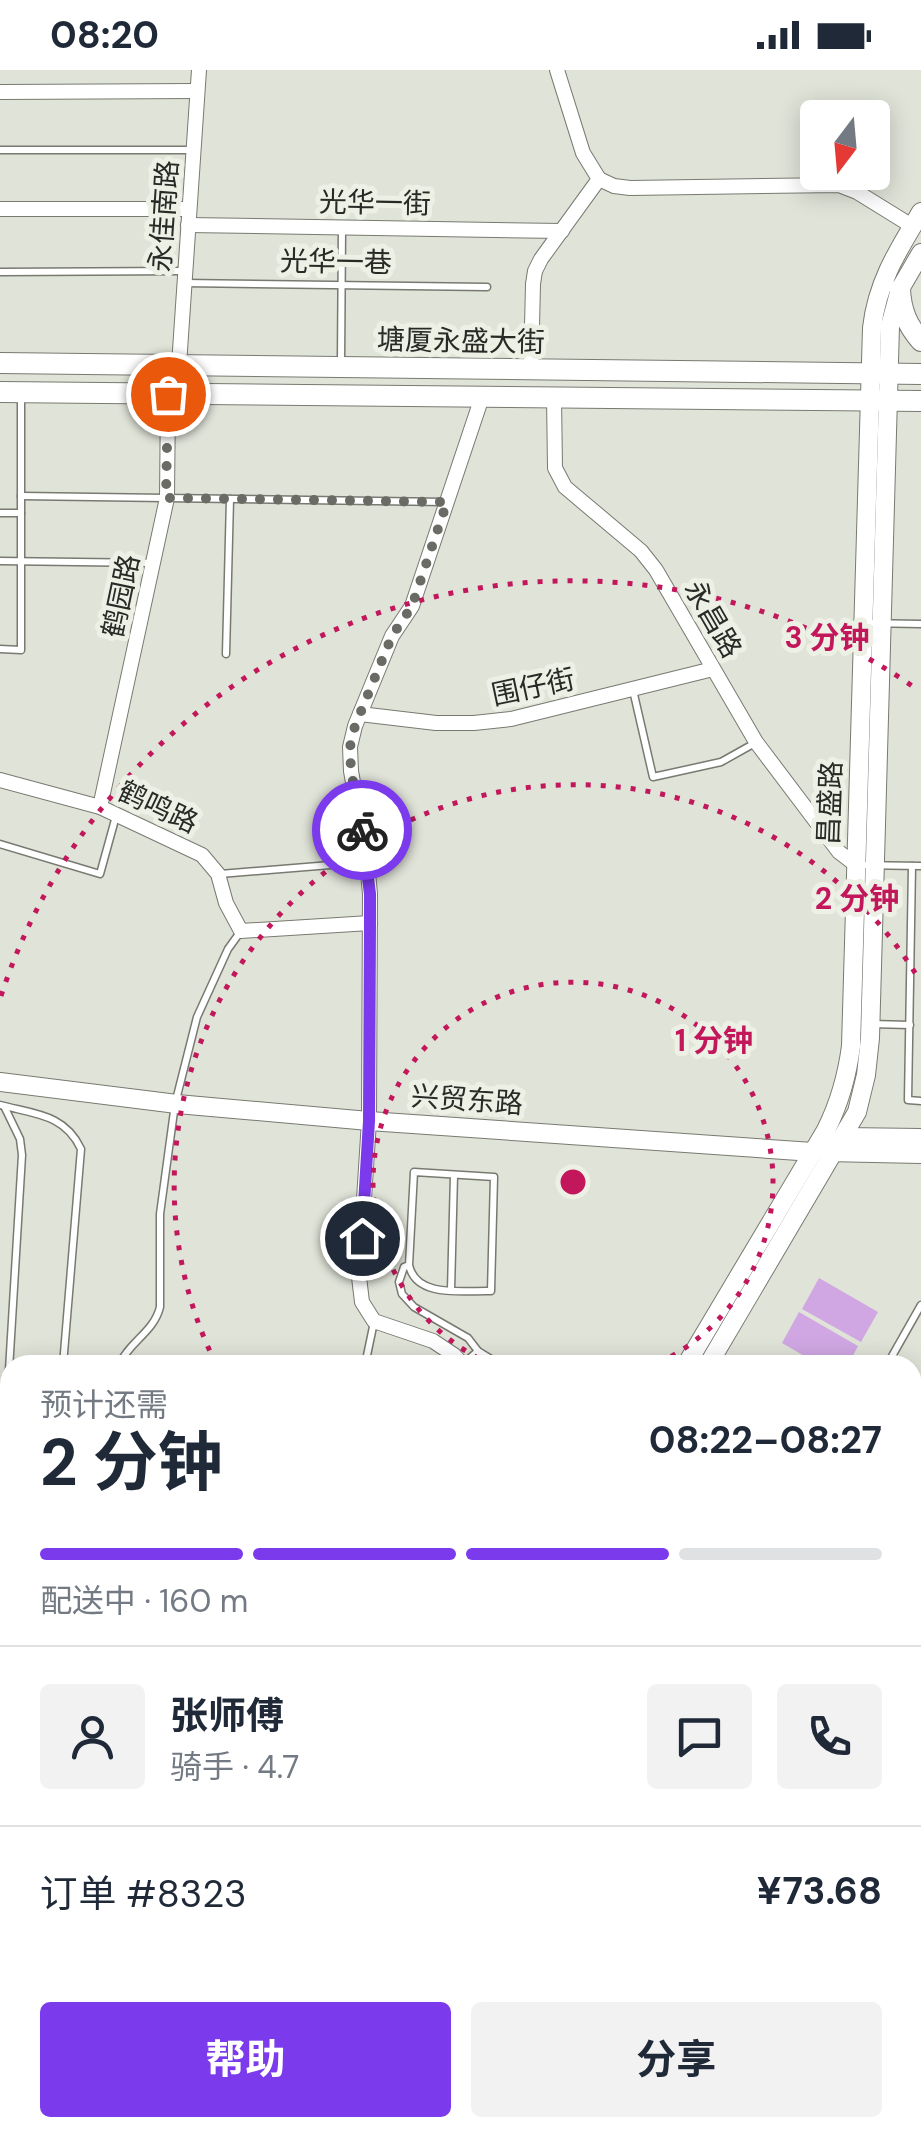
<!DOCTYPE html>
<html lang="zh">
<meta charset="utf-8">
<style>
:root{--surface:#fff;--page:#f2f2f3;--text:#1f2937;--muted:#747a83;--line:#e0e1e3;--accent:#7c3aed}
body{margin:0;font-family:"DM Sans","Noto Sans SC",sans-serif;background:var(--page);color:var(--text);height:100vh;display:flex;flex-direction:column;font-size:38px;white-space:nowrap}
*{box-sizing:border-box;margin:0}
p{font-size:32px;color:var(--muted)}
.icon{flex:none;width:55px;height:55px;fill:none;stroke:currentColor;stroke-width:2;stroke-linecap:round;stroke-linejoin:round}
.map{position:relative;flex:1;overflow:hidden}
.side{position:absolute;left:0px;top:1285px;width:922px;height:782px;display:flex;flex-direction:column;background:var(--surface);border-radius:30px 30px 0 0;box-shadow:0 5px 25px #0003}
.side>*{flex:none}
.needle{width:65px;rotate:196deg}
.fabs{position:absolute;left:800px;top:30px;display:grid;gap:20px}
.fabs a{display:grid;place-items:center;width:90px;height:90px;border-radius:10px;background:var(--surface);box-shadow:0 5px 25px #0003;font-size:50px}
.pin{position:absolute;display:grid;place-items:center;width:85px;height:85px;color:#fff;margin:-42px;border:5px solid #fff;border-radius:50%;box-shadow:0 2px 10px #0007}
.courier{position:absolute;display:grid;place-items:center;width:100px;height:100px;margin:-50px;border:8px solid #7c3aed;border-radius:50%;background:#fff;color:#222;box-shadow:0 2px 12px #0007}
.overview em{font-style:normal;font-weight:700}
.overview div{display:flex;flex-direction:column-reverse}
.overview{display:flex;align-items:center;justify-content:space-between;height:170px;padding:0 40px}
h1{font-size:65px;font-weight:700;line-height:75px}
.bar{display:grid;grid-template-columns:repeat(4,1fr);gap:15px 10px;align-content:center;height:120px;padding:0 40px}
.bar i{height:12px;border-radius:8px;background:var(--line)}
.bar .current{background:var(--accent)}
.bar p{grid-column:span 4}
.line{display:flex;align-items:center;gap:25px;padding:0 40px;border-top:2px solid var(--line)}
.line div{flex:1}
.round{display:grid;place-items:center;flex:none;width:105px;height:105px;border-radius:10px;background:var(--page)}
.primary-button{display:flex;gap:20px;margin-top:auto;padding:20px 40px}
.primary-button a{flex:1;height:115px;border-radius:10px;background:var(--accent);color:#fff;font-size:40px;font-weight:700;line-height:115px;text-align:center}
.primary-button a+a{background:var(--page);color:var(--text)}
.status{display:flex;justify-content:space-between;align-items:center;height:70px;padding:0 50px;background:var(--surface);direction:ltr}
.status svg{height:28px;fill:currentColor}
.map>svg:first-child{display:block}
.green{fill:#d0a7e3}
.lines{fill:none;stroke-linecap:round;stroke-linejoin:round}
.service-casing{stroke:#787a71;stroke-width:9}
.minor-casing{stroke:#787a71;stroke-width:16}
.tertiary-casing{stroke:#787a71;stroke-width:20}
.secondary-casing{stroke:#787a71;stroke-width:22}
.primary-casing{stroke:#787a71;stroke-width:25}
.path{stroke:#8a8c84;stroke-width:2.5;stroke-dasharray:5 5;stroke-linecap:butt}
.service{stroke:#fff;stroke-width:6}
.minor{stroke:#fff;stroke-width:14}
.tertiary{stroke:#fff;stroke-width:18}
.secondary{stroke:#fff;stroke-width:20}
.primary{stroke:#fff;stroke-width:22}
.done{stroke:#696b64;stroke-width:10;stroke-dasharray:0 18}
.route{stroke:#7c3aed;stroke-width:12}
.ring{fill:none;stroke:#c2185b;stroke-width:5;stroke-dasharray:5 10}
.labels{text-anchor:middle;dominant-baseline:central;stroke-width:10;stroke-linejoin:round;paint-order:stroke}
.street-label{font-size:28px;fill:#292a26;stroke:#edf0e5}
.centre{fill:#c2185b;stroke:#edf0e5;stroke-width:5}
.ring-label{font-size:30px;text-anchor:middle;font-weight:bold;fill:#c2185b;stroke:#edf0e5;stroke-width:10;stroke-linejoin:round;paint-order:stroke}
</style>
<div class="status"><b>08:20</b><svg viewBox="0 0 49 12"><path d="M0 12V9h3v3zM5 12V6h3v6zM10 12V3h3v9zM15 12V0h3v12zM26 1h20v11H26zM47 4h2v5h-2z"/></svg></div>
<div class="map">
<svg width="921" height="2067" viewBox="0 0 921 2067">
<rect width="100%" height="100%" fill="#e0e3d8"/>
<g class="green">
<polygon points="819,1208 878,1242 861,1272 802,1239"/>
<polygon points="799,1242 858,1276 848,1295 820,1295 782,1273"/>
<polygon points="0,1520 10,1529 10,1723 0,1726"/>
<polygon points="10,1793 10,1861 0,1864 0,1796"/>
</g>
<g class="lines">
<g class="service-casing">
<g id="service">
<polyline points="0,80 192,80"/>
<polyline points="0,202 184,201"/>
<polyline points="184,213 487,217"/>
<polyline points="341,291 342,159"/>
<polyline points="21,426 446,432"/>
<polyline points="0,443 21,443"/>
<polyline points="0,491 154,493"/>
<polyline points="864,553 921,554"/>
<polyline points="0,579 21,580 21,326"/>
<polyline points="226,584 230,429"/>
<polyline points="633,620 653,707 721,692 755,673"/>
<polyline points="0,774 100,804 116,746"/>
<polyline points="857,795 921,796"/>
<polyline points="912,796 908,1030 921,1031"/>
<polyline points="220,804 367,792"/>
<polyline points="871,954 910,955"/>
<path d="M0,1035c34,9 65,9 81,44l-18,216"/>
<polyline points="5,1038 20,1069 22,1085 7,1333"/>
<path d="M409,1195c7,34 56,25 82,26l3,-114 -80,-5 -5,93 -5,2 -5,15 3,12 12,13 54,31 10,13 -15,13"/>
<polyline points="451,1220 454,1105"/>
<polyline points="478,1281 501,1295"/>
<path d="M119,1295c10,-23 35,-33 41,-58v-93l15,-110 22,-87 31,-68 13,-18"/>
<polyline points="365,1295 374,1252"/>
<polyline points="887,1295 921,1235"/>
<polyline points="0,1492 10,1501"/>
<polyline points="912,1540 921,1542"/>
<polyline points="912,1705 921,1705"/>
<polyline points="912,1748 921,1749"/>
<polyline points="912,1785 921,1785"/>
<polyline points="912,1831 921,1831"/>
<polyline points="912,1876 921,1876"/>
<polyline points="912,1923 921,1924"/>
<polyline points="912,1959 921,1960"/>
<polyline points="912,1997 921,1998"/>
<polyline points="912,2055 921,2055"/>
</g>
</g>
<g class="minor-casing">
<g id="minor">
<polyline points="0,22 197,21"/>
<polyline points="599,109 614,116 630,118 839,115 857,122 912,156"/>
<polyline points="0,139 189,139"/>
<polyline points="188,155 562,161"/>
<polyline points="179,295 199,0"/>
<polyline points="531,299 533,214 535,201 541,189 599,109 583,83 557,0"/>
<polyline points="554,328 555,398 565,417 641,481 656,500 756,672 839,782 856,795"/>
<polyline points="360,644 436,653 474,653 511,649 713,599"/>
<polyline points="0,710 100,737 202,785 218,804 226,833 241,861 370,853"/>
<polyline points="100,737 167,428 168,324"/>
<polyline points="463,1295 454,1285 433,1271 374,1251 362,1232 359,1207 369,1051 370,824 367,792 351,701 350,677 355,656 392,566 412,536 482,327"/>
<polyline points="0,1474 10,1476"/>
<polyline points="912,1643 921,1644"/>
<polyline points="743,2067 743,2058"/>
<polyline points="883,2067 883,2058"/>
</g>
</g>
<g class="tertiary-casing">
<g id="tertiary">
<polyline points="0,1012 177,1034 369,1051 813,1082"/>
<polyline points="837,1070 843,1067 921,1068"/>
<polyline points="826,1082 921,1084"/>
<path d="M686,1295l140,-235c14,-28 21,-53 25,-84l21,-718c5,-45 26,-78 49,-116"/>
<polyline points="708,1295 857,1042 866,1005 870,968 890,256 900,219 921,183"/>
<polyline points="0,1751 10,1749"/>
<polyline points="0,1772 10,1770"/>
</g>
</g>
<g class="secondary-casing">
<g id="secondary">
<path d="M900,219c1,21 7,36 21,52"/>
<polyline points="0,293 921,304"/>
<polyline points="0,322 921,331"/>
</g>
</g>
<g class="primary-casing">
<g id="primary">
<polyline points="0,2025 10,2032"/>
<polyline points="47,2058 61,2067"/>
<polyline points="0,2062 8,2067"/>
</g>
</g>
<g class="path">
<polyline points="0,1525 10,1539"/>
<polyline points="10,1598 10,1639"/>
<polyline points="0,1629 9,1629"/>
<polyline points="0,1664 10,1660"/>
<polyline points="0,1686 10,1682"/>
</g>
<use href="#service" class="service"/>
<use href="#minor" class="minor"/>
<use href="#tertiary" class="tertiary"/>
<use href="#secondary" class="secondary"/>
<use href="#primary" class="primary"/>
</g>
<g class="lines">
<polyline class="done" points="168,324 166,428 447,432 412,536 392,566 355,656 350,677 351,701 362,760"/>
<polyline class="route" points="362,1168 369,1051 370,853 370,824 362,760"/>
</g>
<g class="ring">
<path d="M492 1295A200 200 0 1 1 654 1295"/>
<path d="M216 1294A401 401 0 0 1 920 911"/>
<path d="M1 926A601 601 0 0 1 918 620"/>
</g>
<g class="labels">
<g class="street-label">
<text transform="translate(375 133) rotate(1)">光华一街</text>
<text transform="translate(164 146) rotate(-86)">永佳南路</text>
<text transform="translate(336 192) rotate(1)">光华一巷</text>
<text transform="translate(461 271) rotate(1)">塘厦永盛大街</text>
<text transform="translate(121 526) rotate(-78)">鹤园路</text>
<text transform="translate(713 549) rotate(60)">永昌路</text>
<text transform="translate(533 617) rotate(-12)">围仔街</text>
<text transform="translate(830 733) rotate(-88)">昌盛路</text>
<text transform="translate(158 737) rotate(25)">鹤鸣路</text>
<text transform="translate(467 1030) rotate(4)">兴贸东路</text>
</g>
</g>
<circle cx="573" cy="1112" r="15" class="centre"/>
<g class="ring-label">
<text x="827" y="578">3 分钟</text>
<text x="857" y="839">2 分钟</text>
<text x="714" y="981">1 分钟</text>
</g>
</svg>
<div class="fabs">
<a><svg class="needle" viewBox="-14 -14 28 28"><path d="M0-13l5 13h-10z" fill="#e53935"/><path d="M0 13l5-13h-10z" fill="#747a83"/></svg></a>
</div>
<div class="pin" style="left:168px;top:324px;background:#ea580c"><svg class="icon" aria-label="bag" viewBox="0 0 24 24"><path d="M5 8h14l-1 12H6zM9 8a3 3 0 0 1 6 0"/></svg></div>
<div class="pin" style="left:362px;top:1168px;background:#1f2937"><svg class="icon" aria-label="home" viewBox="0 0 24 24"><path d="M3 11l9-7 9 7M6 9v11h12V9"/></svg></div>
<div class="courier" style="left:362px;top:760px"><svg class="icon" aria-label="bike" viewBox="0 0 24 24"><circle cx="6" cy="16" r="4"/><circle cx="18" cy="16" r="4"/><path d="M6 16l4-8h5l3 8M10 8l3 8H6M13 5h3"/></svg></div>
<section class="side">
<div class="overview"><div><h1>2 分钟</h1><p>预计还需</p></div><em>08:22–08:27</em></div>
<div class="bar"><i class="current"></i><i class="current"></i><i class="current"></i><i></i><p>配送中 · 160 m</p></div>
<div class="line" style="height:180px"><a class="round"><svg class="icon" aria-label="person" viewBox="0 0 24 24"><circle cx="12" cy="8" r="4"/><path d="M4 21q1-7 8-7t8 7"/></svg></a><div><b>张师傅</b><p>骑手 · 4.7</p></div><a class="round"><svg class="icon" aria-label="chat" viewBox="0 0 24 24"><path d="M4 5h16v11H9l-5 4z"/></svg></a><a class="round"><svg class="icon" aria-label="phone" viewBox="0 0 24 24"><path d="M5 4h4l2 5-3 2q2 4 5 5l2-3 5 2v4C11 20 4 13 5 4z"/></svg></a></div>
<div class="line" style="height:130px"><div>订单 #8323</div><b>¥73.68</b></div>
<div class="primary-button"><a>帮助</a><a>分享</a></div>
</section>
</div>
